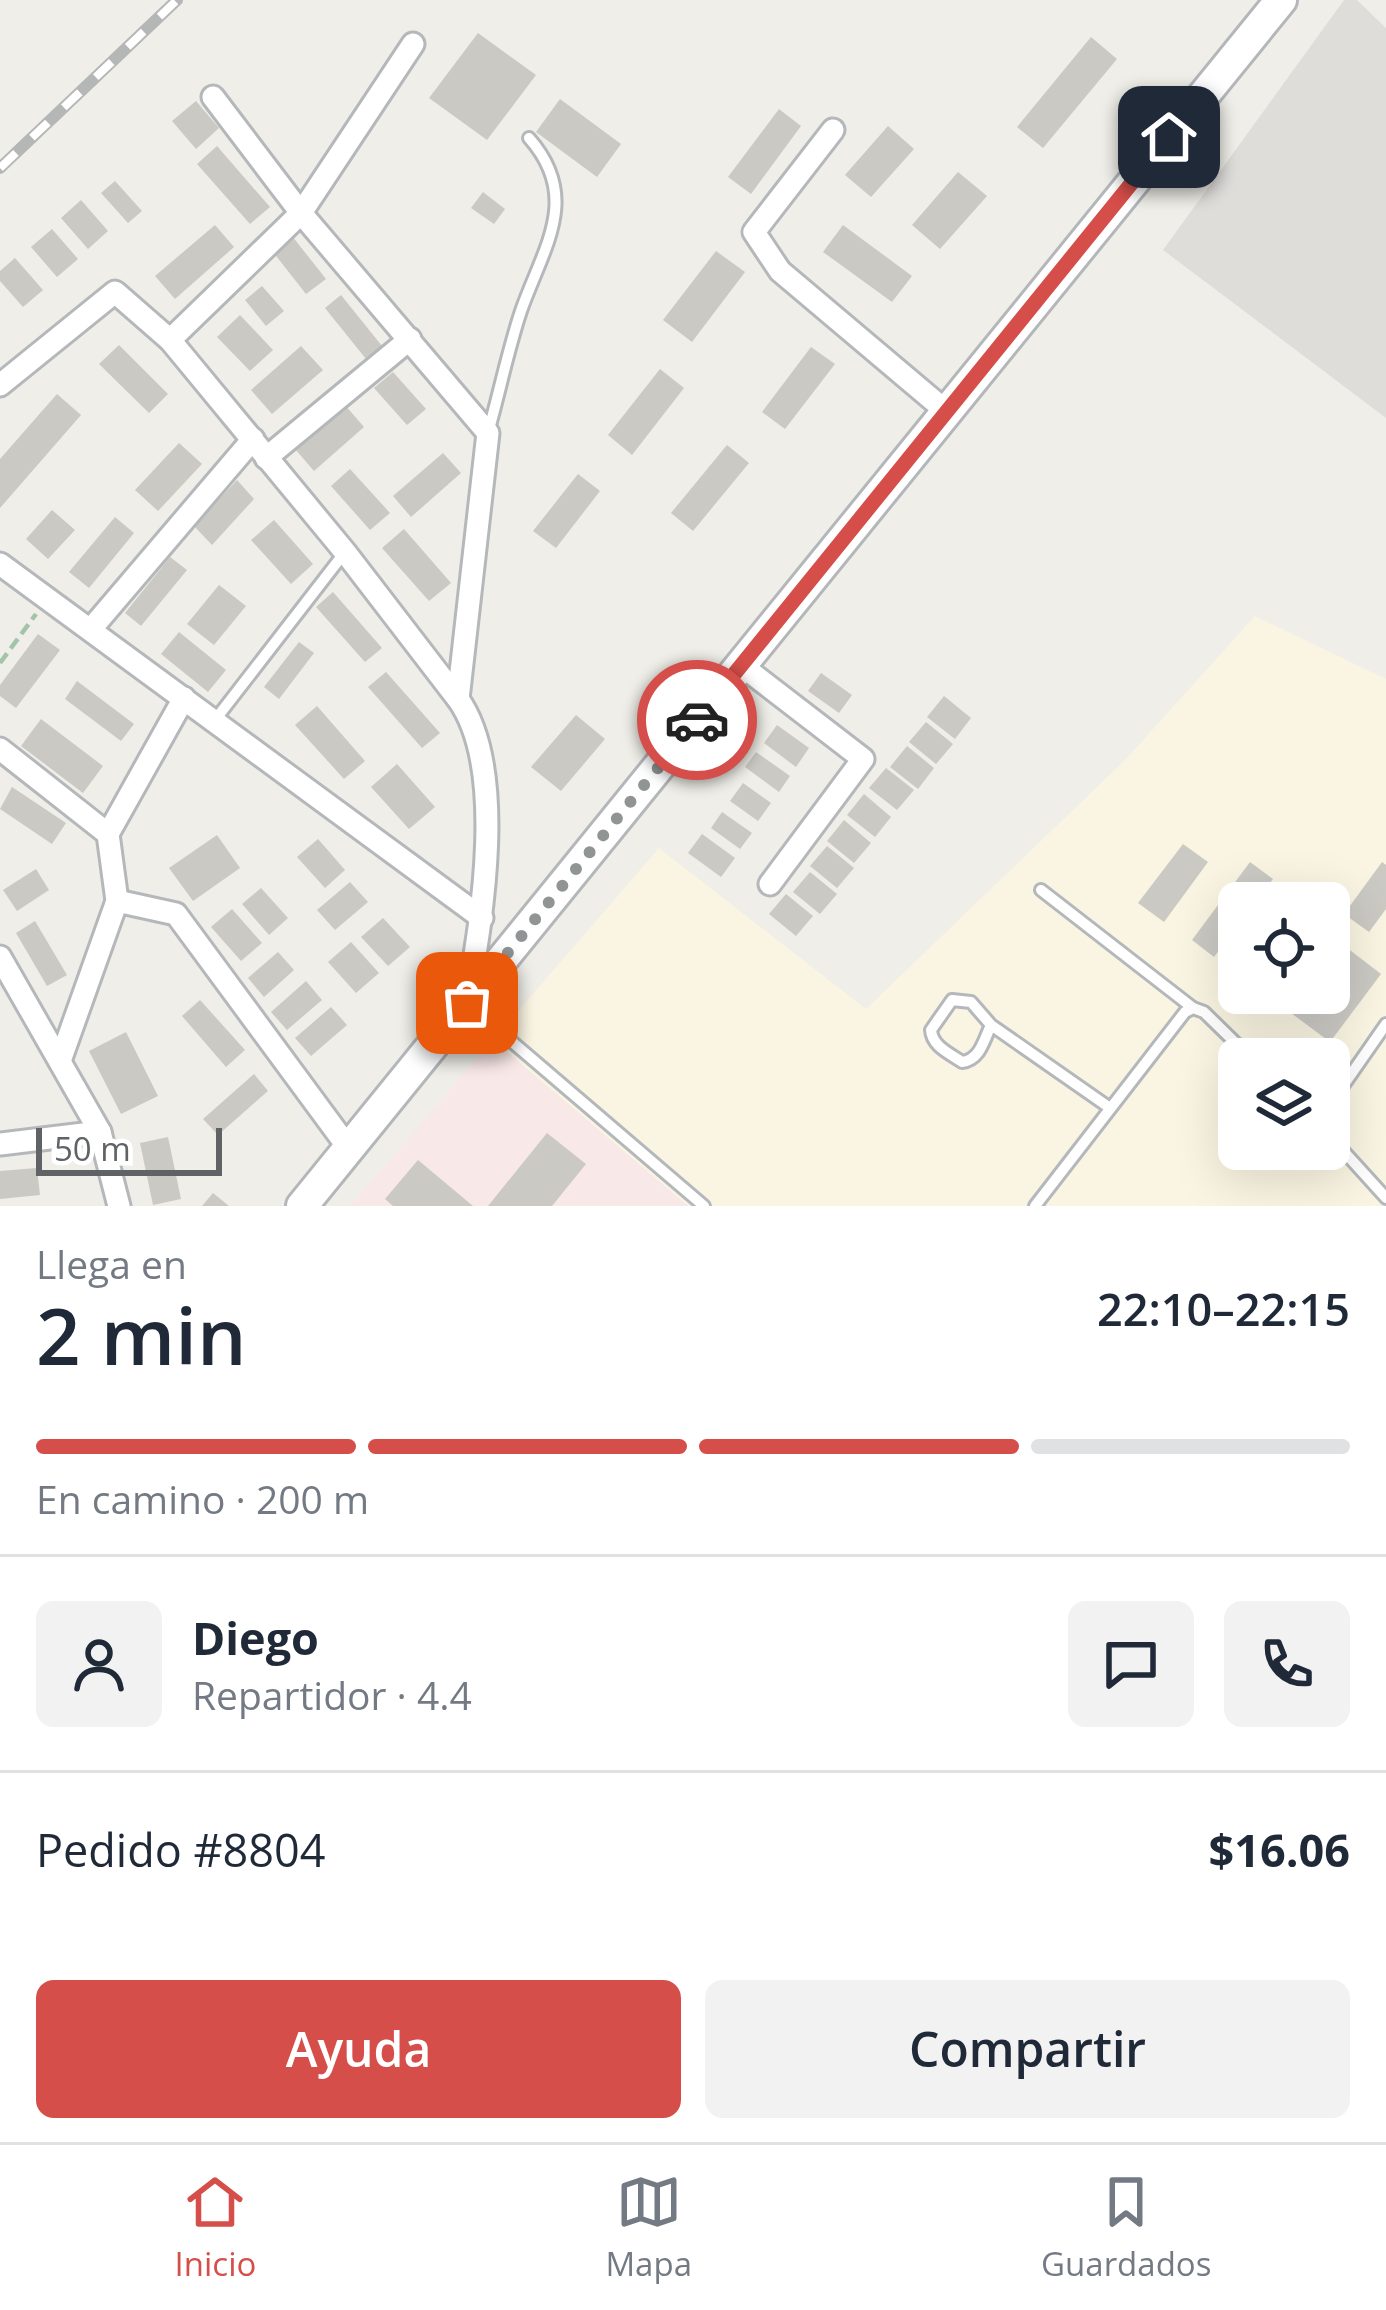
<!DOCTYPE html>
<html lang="es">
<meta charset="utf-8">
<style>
:root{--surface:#fff;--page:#f2f2f3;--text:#1f2937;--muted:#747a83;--line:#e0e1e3;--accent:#d54e49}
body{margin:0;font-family:"Open Sans",sans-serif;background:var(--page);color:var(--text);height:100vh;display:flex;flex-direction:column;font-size:45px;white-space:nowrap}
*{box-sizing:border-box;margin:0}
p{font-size:39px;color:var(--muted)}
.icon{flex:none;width:66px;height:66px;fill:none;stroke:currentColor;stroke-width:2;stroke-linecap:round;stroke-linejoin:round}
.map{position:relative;height:1206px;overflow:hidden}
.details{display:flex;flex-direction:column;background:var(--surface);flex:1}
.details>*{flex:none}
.buttons{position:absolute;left:1218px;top:882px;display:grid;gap:24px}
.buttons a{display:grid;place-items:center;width:132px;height:132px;border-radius:18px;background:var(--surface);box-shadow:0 12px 48px #0002;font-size:60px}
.scale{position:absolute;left:36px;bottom:30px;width:186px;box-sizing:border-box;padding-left:12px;border:6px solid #5f6366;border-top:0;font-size:33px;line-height:42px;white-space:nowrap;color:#5f6366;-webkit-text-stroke:9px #fff;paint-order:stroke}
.pin{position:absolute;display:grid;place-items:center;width:102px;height:102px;color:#fff;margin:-51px;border-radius:24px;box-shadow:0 6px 18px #0006}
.courier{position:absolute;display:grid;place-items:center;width:120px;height:120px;margin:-60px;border:9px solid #d54e49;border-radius:50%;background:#fff;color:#222;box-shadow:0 3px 15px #0007}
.headline em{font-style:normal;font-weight:600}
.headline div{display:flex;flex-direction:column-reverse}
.headline{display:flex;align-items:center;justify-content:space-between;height:204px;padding:0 36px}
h1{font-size:78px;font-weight:600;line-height:90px}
.bar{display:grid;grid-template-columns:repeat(4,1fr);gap:18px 12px;align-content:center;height:144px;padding:0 36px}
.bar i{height:15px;border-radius:9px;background:var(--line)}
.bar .selected{background:var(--accent)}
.bar p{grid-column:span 4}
.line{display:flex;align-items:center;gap:30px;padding:0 36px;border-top:3px solid var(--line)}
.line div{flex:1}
.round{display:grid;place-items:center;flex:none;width:126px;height:126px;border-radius:18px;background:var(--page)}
.cta{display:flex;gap:24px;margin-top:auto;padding:24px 36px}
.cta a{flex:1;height:138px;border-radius:18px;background:var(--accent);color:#fff;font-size:48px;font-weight:600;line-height:138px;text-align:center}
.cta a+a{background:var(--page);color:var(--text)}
.menu{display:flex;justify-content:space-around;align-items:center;height:168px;border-top:3px solid var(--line);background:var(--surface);font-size:33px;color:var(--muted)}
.menu a{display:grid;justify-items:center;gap:6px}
.menu .selected{color:var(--accent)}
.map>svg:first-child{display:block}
.commercial{fill:#faf4e2;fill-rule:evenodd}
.industrial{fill:#dfddda}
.medical{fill:#f9e8e8}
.building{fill:#cbc9c4}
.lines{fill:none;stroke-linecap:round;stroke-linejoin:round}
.lane-casing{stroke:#b5b8bb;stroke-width:16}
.street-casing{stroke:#b5b8bb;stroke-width:27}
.secondary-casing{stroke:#b4b7ba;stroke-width:36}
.path{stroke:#a2c4aa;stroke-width:4.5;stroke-dasharray:12 6;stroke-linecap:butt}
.lane{stroke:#fff;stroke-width:10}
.street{stroke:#fff;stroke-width:21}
.secondary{stroke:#fff;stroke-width:30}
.rail-casing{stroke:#b5b6b6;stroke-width:12}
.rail{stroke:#fff;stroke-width:8;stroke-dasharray:22;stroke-linecap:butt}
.done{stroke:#919494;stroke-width:12;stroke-dasharray:0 21.6}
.route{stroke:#d54e49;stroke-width:15}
</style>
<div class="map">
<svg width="1386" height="1206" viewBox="0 0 1386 1206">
<rect width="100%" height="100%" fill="#efeee8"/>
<path class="commercial" d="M1255,616l131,63v527h-698l-195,-166 166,-192 207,161 260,-250zM1239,903h90v90h-90zM1239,1059h90v90h-90z"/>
<polygon class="industrial" points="1344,0 1357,0 1386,28 1386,418 1163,250"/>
<polygon class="medical" points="493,1040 688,1206 350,1206"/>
<g class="building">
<polygon points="478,33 536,75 487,140 429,98"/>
<polygon points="1091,37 1117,59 1043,148 1017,127"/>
<polygon points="560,99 621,144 597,177 536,132"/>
<polygon points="196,101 219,128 196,149 172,121"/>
<polygon points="779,109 801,126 751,194 728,177"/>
<polygon points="888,126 914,149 871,197 845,175"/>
<polygon points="217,146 270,207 250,224 197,164"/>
<polygon points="958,172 987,196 940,249 912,225"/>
<polygon points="115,181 142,211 128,223 101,193"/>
<polygon points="483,192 505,209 494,224 471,208"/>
<polygon points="81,200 108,231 88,249 61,218"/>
<polygon points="215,225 234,247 175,299 155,276"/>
<polygon points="843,225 912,276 892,302 823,252"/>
<polygon points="52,229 78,259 57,277 31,247"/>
<polygon points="292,236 326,279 306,294 273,252"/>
<polygon points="716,251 745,272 692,342 663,320"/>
<polygon points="15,258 43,290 23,307 0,281 0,271"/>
<polygon points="262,286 284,311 266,326 245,300"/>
<polygon points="341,295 382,346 366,359 325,308"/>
<polygon points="240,315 273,350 250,371 217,337"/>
<polygon points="119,345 168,394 149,413 99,364"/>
<polygon points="301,346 323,370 272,414 251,390"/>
<polygon points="811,347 835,364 785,429 762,412"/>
<polygon points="660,369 684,388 632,455 608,435"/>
<polygon points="393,372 426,409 407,425 374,388"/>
<polygon points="57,394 81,415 0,508 0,459"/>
<polygon points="345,405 364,427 314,471 295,449"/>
<polygon points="179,443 202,464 158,511 135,490"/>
<polygon points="727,445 749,463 693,531 671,513"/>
<polygon points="443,453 461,473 411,517 393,496"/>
<polygon points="350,469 390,513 370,530 331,486"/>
<polygon points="578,474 600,491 556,548 533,531"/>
<polygon points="237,480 254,499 212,545 194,526"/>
<polygon points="52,510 75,530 48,559 26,539"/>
<polygon points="115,517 134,533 89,588 69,572"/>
<polygon points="274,520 313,564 291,584 251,540"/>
<polygon points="404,529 451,583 429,601 382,548"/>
<polygon points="170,557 187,570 141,626 125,613"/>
<polygon points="219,585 246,606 214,645 187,624"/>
<polygon points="333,592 382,648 365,662 316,607"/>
<polygon points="179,632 226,670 208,692 161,654"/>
<polygon points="38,634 60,650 16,708 0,696 0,685"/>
<polygon points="299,642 314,653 279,699 264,687"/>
<polygon points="386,672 440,733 422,748 368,687"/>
<polygon points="821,673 852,695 839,713 808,691"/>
<polygon points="77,681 134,724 121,741 65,699"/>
<polygon points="944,696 971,718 955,739 927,717"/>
<polygon points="317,706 365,761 344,779 295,725"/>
<polygon points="576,715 605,739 561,791 531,767"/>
<polygon points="41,719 103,766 83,793 21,746"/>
<polygon points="926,722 953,744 936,764 909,742"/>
<polygon points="777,725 809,748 796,767 764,743"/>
<polygon points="907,746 934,768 918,789 890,767"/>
<polygon points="756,752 790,776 779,792 745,767"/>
<polygon points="397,764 435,807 409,829 371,787"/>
<polygon points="886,768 914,790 897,810 869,788"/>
<polygon points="743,783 771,803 758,821 730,801"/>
<polygon points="12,787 66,823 52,844 0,809"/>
<polygon points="864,794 891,817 875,837 847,815"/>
<polygon points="722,812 752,833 740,849 711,828"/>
<polygon points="844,820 871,843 854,863 827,841"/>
<polygon points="702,834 735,858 721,877 688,853"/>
<polygon points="217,835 240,868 193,901 169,868"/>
<polygon points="318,839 345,870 325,888 297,857"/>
<polygon points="1183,844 1208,862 1164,922 1138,903"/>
<polygon points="827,846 854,868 837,888 810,866"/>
<polygon points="1250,862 1273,879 1255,903 1239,903 1239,924 1214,957 1192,940"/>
<polygon points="1382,862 1386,865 1386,909 1369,932 1344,914"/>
<polygon points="36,869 49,890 17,911 3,890"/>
<polygon points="810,872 837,894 820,914 793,892"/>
<polygon points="350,882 368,902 335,930 317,910"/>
<polygon points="261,888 288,918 269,935 242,904"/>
<polygon points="786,894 813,916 796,936 769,914"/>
<polygon points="232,909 262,943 241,961 211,927"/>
<polygon points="383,918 410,947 388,966 361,937"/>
<polygon points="35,921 67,975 47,986 16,933"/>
<polygon points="351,942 379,973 356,993 328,962"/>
<polygon points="1342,944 1381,974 1330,1042 1291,1013 1306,993 1329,993 1329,962"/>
<polygon points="278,952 294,970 264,997 248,978"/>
<polygon points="306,981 322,1000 287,1030 271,1012"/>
<polygon points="200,1000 245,1050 226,1067 182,1016"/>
<polygon points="331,1007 347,1025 311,1056 295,1038"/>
<polygon points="126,1032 158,1096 121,1114 89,1051"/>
<polygon points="254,1074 268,1091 218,1135 203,1119"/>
<polygon points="547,1133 586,1164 552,1206 488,1206"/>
<polygon points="168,1137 181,1199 153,1205 140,1143"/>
<polygon points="418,1160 473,1206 393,1206 385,1199"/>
<polygon points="37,1168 40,1195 0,1199 0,1171"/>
<polygon points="213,1193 229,1206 202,1206"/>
</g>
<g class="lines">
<g class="lane-casing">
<g id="lane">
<path d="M489,429c11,-39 19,-79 32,-118 22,-63 61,-113 8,-173"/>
<polyline points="215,720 345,552"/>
<polyline points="1041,890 1193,1008"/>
<polyline points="469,1005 704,1206"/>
<path d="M991,1025c-7,15 -11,35 -29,37 -13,-9 -30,-16 -31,-32l21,-30 19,2 20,23 119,83"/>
<polyline points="1329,1106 1386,1024"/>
<polyline points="1329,1135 1386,1198"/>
<polyline points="1035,1206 1185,1012 1193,1008 1204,1012 1252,1059"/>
</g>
</g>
<g class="street-casing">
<g id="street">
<polyline points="213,97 301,213 488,433 458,699"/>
<polyline points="833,130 754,232 780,271 947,412"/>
<polyline points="170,340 301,213 413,44"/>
<path d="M0,385l115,-93 55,48 175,212 113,147c49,69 24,217 10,298"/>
<polyline points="266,458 410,339"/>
<polyline points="0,564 482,918"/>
<polyline points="91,629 253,439"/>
<polyline points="741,665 863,759 770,884"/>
<polyline points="0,749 108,834"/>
<polyline points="117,901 176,914 350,1150"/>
<polyline points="0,957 100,1132 119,1206"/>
<polyline points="60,1061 117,901 108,834 184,698"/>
<polyline points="0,1144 100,1132"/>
</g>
</g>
<g class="secondary-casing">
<polyline id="secondary" points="302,1206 1281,0"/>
</g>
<polyline class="path" points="0,663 36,614"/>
<use href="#lane" class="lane"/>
<use href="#street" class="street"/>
<use href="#secondary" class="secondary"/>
<g class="rail-casing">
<polyline id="rail" points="0,168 177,0"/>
</g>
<use href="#rail" class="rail"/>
</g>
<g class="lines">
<polyline class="done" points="467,1003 697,720"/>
<polyline class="route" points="697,720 1169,137"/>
</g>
</svg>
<div class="buttons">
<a><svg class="icon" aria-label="locate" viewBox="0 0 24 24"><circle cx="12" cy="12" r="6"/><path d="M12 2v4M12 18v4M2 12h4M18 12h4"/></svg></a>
<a><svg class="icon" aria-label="layers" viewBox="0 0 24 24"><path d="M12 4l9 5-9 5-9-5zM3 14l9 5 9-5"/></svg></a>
</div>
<div class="scale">50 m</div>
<div class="pin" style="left:467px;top:1003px;background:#ea580c"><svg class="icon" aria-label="bag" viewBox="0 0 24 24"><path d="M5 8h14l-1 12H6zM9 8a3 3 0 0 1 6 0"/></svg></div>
<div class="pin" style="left:1169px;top:137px;background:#1f2937"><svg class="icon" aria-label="home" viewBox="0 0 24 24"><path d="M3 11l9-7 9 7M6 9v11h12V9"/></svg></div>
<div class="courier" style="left:697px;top:720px"><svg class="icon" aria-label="car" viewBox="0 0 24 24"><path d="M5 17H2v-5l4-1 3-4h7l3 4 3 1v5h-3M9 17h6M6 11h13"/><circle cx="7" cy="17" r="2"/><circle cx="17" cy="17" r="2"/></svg></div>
</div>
<section class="details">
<div class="headline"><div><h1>2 min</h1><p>Llega en</p></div><em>22:10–22:15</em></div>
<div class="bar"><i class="selected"></i><i class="selected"></i><i class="selected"></i><i></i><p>En camino · 200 m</p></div>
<div class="line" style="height:216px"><a class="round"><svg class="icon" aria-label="person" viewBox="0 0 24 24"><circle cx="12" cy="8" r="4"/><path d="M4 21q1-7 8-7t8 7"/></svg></a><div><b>Diego</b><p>Repartidor · 4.4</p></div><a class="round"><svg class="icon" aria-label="chat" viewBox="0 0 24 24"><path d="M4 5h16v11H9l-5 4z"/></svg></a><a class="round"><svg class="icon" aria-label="phone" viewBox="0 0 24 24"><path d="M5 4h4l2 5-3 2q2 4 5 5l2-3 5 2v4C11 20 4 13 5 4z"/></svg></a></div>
<div class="line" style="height:156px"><div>Pedido #8804</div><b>$16.06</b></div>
<div class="cta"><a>Ayuda</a><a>Compartir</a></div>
</section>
<nav class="menu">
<a class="selected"><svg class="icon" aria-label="home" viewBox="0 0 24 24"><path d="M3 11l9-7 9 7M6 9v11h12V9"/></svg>Inicio</a>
<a><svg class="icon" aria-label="map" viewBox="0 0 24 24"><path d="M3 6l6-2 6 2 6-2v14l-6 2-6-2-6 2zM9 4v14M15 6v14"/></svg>Mapa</a>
<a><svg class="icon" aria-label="saved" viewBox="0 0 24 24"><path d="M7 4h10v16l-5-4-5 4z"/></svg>Guardados</a>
</nav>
